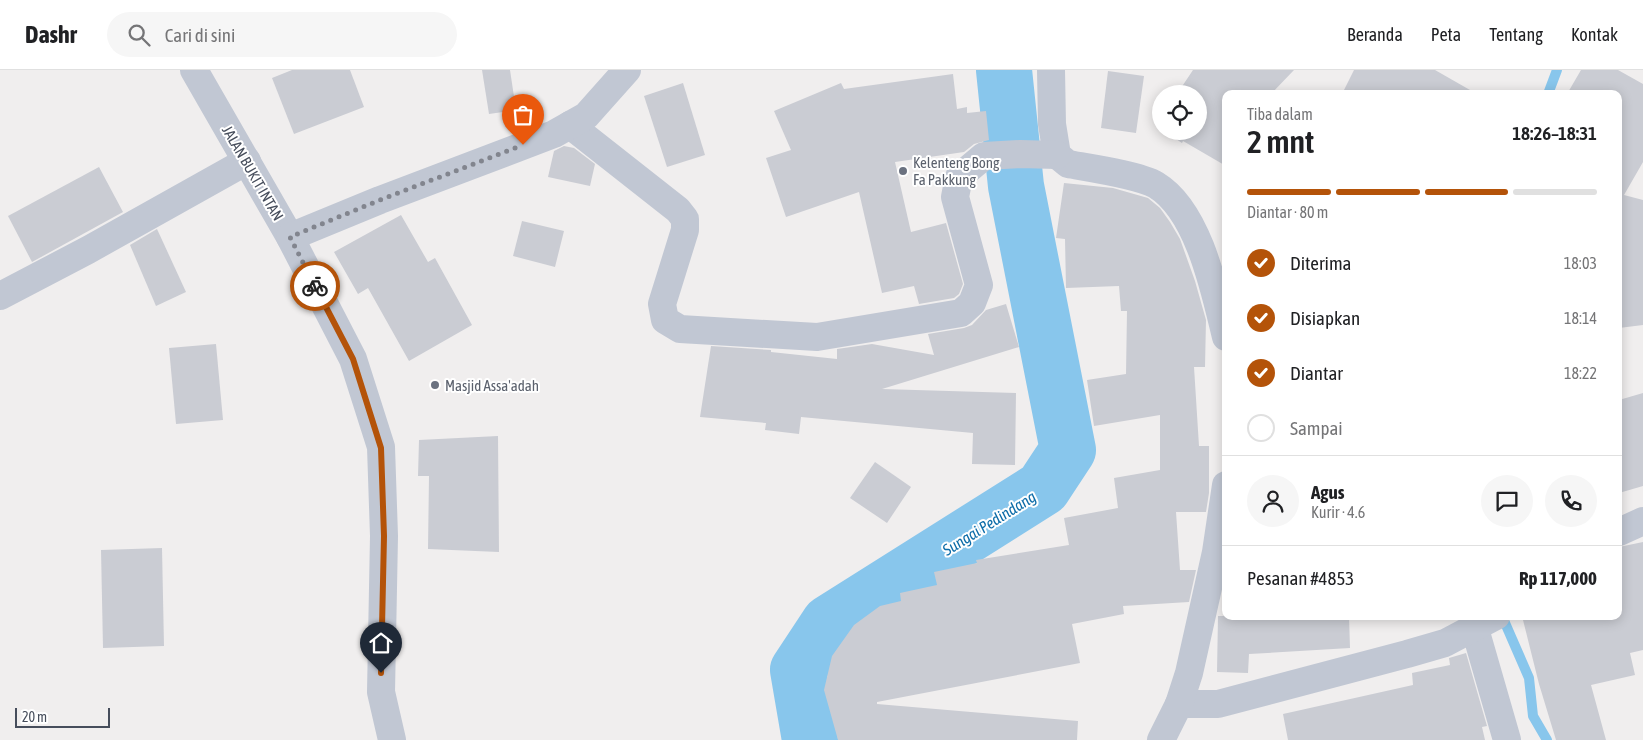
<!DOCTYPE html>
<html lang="id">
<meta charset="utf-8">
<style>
:root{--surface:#fff;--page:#f6f6f6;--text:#202124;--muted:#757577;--line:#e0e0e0;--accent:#b45309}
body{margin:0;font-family:"Asap Condensed",sans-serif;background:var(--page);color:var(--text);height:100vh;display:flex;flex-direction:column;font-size:19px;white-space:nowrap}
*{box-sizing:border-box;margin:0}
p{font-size:16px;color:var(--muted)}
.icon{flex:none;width:28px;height:28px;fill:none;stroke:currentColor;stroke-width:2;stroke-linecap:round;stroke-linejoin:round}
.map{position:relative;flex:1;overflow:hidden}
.side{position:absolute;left:1222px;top:20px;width:400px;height:530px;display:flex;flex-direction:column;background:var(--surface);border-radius:10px;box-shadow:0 2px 12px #0003}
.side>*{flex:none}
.tools{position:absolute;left:1152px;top:15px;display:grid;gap:10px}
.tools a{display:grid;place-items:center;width:55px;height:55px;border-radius:50%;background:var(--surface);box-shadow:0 2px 12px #0003;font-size:25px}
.scale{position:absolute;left:15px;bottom:12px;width:95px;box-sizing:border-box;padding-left:5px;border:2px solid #464d5b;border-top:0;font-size:14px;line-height:18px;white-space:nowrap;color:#464d5b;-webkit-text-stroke:4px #fff;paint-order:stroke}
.pin{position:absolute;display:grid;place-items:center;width:42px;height:42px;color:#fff;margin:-51px -21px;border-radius:50% 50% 50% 0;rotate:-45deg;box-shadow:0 0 5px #0007}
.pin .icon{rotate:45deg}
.courier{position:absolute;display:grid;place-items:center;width:50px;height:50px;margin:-25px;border:4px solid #b45309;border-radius:50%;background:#fff;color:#222;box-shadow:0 1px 6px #0007}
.head em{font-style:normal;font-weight:600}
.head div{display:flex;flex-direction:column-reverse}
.head{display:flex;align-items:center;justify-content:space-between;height:85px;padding:0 25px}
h1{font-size:32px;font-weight:600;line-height:38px}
.bar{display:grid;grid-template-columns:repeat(4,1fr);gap:8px 5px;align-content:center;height:60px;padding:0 25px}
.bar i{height:6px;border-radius:4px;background:var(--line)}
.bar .active{background:var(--accent)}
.bar p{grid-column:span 4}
.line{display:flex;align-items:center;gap:12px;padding:0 25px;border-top:1px solid var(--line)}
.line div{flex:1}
.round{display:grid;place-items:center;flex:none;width:52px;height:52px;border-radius:26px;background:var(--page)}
ol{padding:0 25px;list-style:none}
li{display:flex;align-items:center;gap:15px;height:55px}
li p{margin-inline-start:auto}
li .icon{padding:5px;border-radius:50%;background:var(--accent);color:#fff;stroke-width:4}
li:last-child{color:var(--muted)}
li i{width:28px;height:28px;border:2px solid var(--line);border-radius:50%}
header{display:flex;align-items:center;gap:30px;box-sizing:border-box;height:70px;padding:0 25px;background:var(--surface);border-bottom:1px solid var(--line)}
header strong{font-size:24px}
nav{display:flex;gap:28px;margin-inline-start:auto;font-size:18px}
.search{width:350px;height:45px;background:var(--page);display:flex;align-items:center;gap:12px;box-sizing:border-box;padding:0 18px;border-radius:28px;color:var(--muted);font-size:19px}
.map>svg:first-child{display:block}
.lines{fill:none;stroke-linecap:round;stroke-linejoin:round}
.stream{stroke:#88c6ec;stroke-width:10}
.river{stroke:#88c6ec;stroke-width:56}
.building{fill:#caccd3}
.street{stroke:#c1c7d3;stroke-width:28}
.done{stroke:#82858e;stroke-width:5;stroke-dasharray:0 9}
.route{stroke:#b45309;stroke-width:6}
.worship-dot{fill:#6b7280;stroke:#fff;stroke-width:2}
.labels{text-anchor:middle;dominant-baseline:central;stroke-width:4;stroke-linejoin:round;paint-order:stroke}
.worship-label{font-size:15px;fill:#5b616d;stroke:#fff;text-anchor:start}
.street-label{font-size:15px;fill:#464d5b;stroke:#fff}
.water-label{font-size:16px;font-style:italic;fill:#0c6ca8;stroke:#fff}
</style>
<header>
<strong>Dashr</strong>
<div class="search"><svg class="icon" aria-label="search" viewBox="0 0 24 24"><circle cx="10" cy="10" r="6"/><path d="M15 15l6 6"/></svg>Cari di sini</div>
<nav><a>Beranda</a><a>Peta</a><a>Tentang</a><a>Kontak</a></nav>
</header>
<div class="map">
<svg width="1643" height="670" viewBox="0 0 1643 670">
<rect width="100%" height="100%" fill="#f0eeee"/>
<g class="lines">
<g class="stream">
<polyline points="1548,24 1557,0"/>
<polyline points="1502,546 1529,608 1533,646 1547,670"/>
</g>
<polyline class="river" points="810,670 798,600 829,553 1043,418 1068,380 1016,116 1004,0"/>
</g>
<g class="building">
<polygon points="292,0 350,0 364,37 294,64 272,8"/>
<polygon points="482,0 510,0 516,40 489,44"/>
<polygon points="1193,0 1294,0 1271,24 1226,24 1226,96 1183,71 1182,73 1164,61 1199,61 1199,24 1177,24"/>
<polygon points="1354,0 1435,0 1477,24 1342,24"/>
<polygon points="1581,0 1618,0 1643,14 1643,92 1624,125 1643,130 1643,255 1619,258 1619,24 1567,24"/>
<polygon points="1108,1 1144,6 1136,63 1101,58"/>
<polygon points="953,4 957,39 967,37 967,43 986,41 989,70 974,74 964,82 895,92 911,162 946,153 963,214 959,224 954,228 919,234 914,216 882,223 859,122 786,147 766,88 791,80 774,41 841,13 844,19"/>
<polygon points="683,13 705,85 667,97 644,26"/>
<polygon points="564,76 574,78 595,94 590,116 548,107 554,81"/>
<polygon points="99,97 123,142 32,192 8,146"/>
<polygon points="1064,113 1113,118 1148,128 1160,138 1170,152 1180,169 1195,211 1206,250 1205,297 1194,297 1199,376 1209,376 1209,423 1206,442 1176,442 1180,500 1196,500 1189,532 1123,536 1124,544 1072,554 1080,593 877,632 877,634 1078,651 1077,670 838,670 824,620 832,586 854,555 880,536 901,531 900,523 937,515 934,502 977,493 976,490 1069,475 1064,448 1118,438 1114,408 1160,400 1160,345 1094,356 1087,310 1126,304 1127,241 1121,241 1119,216 1066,218 1065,169 1056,168"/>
<polygon points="401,145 428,192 435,188 472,255 409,291 368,218 358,224 334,182"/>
<polygon points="522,151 564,161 555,197 513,186"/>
<polygon points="157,159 186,222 156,236 130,175"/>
<polygon points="1006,234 1019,277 882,319 1016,323 1015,395 972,394 973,363 801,347 799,364 765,360 766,353 700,347 711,276 771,280 771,282 837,289 837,279 872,274 934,285 928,264 964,258 972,255 986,240"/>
<polygon points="216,274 223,350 176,354 169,278"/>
<polygon points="1643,323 1643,416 1619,423 1619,330"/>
<polygon points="498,366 499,482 428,479 429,406 418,406 419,370"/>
<polygon points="875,392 911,417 887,453 850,428"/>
<polygon points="1643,472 1643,580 1630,583 1635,605 1591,615 1606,670 1556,670 1539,614 1522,546 1619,546 1619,477"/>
<polygon points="162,478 164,576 103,578 101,480"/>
<polygon points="1218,546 1349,546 1350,578 1249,584 1248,603 1217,602"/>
<polygon points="1466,583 1487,656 1482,657 1485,670 1288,670 1283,644 1413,615 1412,603 1450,595 1449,588"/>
</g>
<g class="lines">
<g class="street">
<polyline points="194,0 290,167 353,289 381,377 384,466 381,622 392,670"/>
<path d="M1051,0l1,54 5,31 11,9c22,4 71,11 88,21 43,26 59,107 70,152"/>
<polyline points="570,55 678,140 685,149 685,160 662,234 665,250 680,259 817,267 961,243 972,233 979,215 955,127 959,107 984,86 1020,84 1057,85"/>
<polyline points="290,167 380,130 554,64 586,46 627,0"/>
<polyline points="0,226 88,180 247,91"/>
<polyline points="1619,462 1643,451"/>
<polyline points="1475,559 1507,670"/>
<polyline points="1179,634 1218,634 1407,584 1445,573 1496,546"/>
<polyline points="1161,670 1179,634 1189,603 1216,482 1226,415"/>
</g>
</g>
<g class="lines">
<polyline class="done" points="315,216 290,167 380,130 523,75"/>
<polyline class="route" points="315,216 353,289 381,378 384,466 381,603"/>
</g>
<g class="worship-dot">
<circle cx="903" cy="101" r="5"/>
<circle cx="435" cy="315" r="5"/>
</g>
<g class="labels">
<g class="worship-label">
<text x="913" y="92">Kelenteng Bong<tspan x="913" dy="17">Fa Pakkung</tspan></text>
<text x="445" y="315">Masjid Assa'adah</text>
</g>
<g class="street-label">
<text transform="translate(253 103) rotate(60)">JALAN BUKIT INTAN</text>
</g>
<g class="water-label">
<text transform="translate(989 453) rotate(-32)">Sungai Pedindang</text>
</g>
</g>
</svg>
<div class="tools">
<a><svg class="icon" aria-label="locate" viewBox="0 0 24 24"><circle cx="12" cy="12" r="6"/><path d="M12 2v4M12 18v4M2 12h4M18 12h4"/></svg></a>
</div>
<div class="scale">20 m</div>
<div class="pin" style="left:523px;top:75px;background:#ea580c"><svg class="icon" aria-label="bag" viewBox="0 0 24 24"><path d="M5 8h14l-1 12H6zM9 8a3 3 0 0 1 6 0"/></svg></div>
<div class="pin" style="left:381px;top:603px;background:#1f2937"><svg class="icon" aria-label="home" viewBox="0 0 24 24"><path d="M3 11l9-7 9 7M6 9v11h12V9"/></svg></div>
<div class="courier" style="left:315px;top:216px"><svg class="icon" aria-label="bike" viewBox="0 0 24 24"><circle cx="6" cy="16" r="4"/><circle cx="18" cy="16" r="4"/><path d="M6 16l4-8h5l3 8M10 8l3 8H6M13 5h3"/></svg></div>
<section class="side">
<div class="head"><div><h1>2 mnt</h1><p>Tiba dalam</p></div><em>18:26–18:31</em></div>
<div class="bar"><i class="active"></i><i class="active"></i><i class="active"></i><i></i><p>Diantar · 80 m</p></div>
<ol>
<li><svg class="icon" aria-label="check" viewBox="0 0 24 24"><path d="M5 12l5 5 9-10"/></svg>Diterima<p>18:03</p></li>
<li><svg class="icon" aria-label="check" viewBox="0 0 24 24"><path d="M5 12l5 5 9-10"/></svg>Disiapkan<p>18:14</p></li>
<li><svg class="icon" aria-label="check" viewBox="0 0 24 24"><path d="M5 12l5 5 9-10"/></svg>Diantar<p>18:22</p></li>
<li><i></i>Sampai</li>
</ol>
<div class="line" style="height:90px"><a class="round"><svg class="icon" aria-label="person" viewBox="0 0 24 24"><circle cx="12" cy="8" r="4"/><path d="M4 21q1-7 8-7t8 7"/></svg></a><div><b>Agus</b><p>Kurir · 4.6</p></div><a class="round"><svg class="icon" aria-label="chat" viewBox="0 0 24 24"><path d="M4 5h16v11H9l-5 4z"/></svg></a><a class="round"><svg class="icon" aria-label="phone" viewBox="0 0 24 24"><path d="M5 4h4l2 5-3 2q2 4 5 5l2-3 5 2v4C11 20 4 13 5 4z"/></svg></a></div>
<div class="line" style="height:65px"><div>Pesanan #4853</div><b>Rp 117,000</b></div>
</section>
</div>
